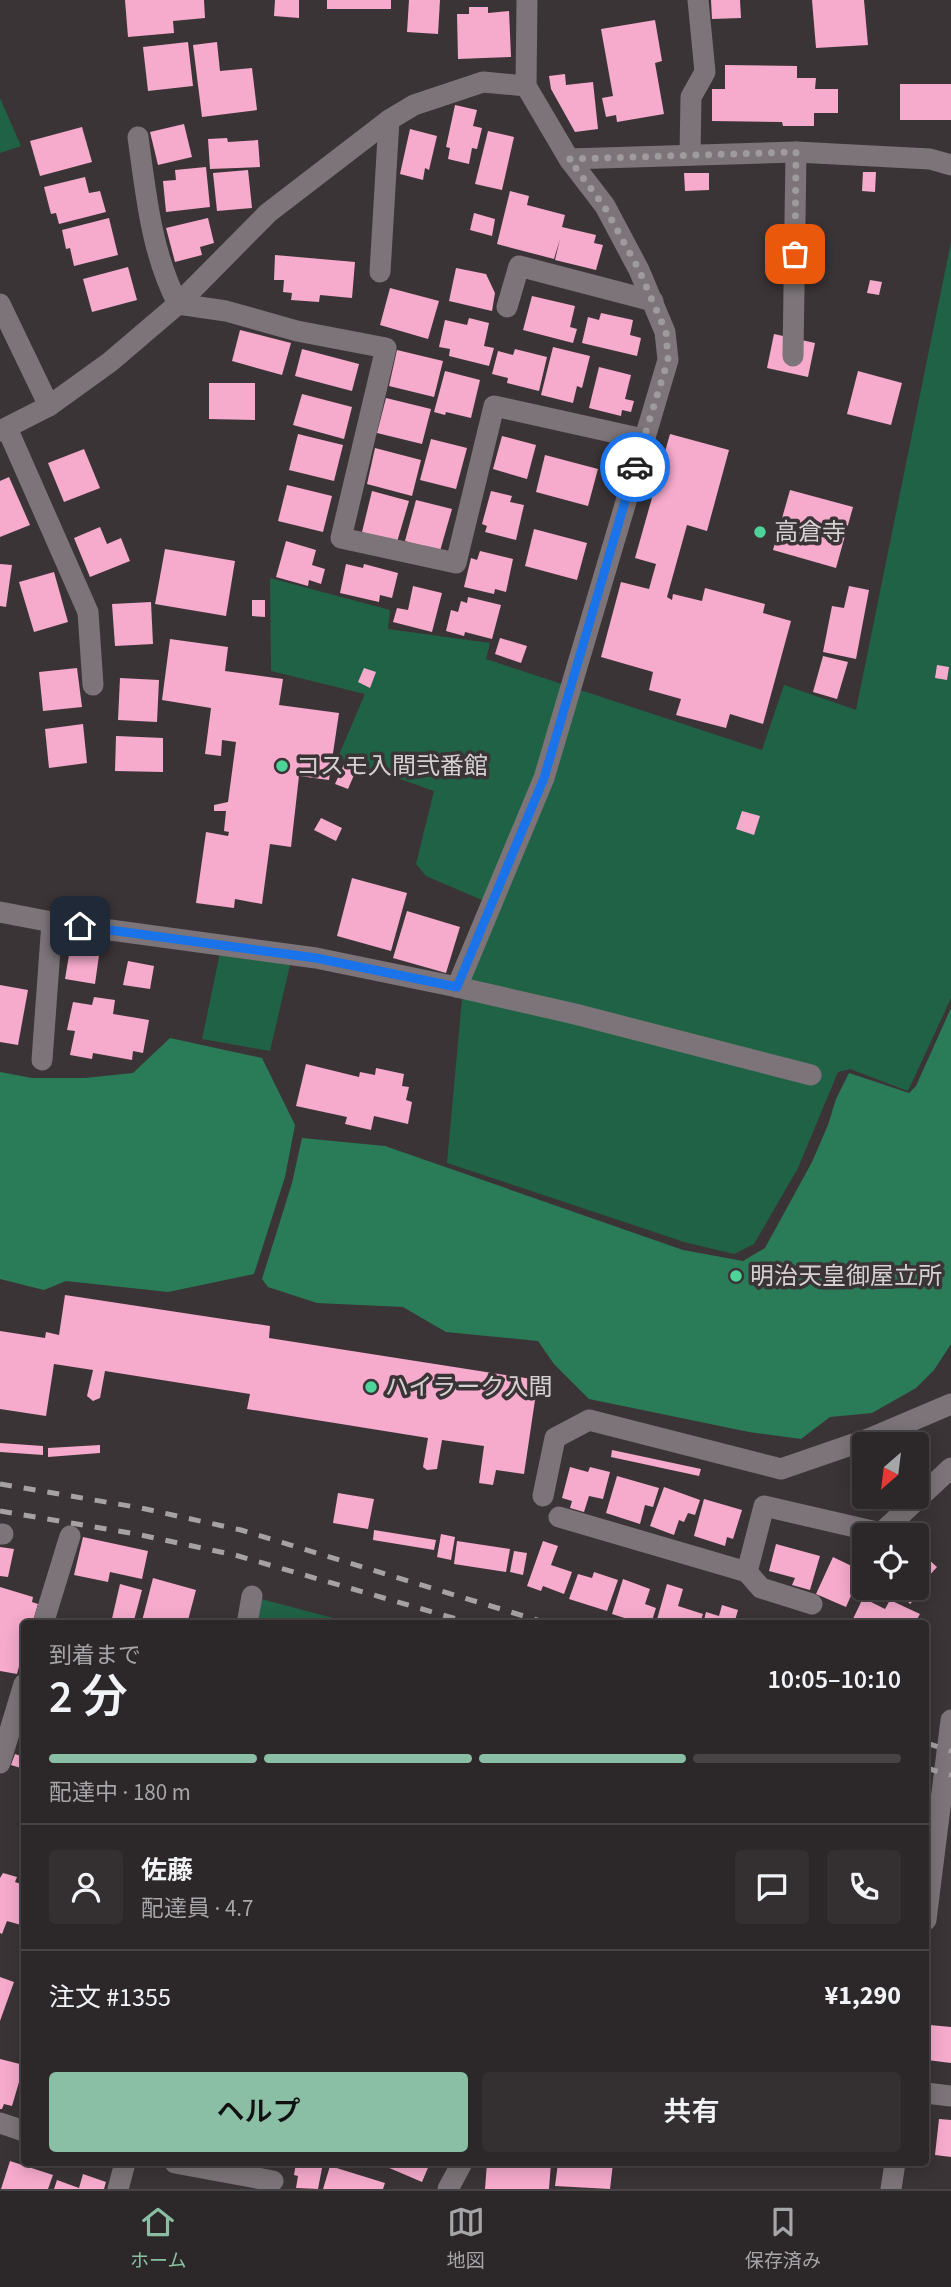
<!DOCTYPE html>
<html lang="ja">
<meta charset="utf-8">
<style>
:root{--surface:#2c2729;--page:#342f31;--text:#f1f3f6;--muted:#a6a5a8;--line:#484446;--accent:#8abfa5}
body{margin:0;font-family:"Source Sans 3","Noto Sans JP",sans-serif;background:var(--page);color:var(--text);height:100vh;display:flex;flex-direction:column;font-size:26px;white-space:nowrap}
*{box-sizing:border-box;margin:0}
p{font-size:23px;color:var(--muted)}
.icon{flex:none;width:38px;height:38px;fill:none;stroke:currentColor;stroke-width:2;stroke-linecap:round;stroke-linejoin:round}
.map{position:relative;flex:1;overflow:hidden}
.side{position:absolute;left:21px;top:1620px;width:908px;height:546px;display:flex;flex-direction:column;background:var(--surface);border-radius:7px;box-shadow:0 4px 18px #0003,0 0 0 2px var(--line)}
.side>*{flex:none}
.needle{width:46px;rotate:208deg}
.buttons{position:absolute;left:852px;top:1432px;display:grid;gap:14px}
.buttons a{display:grid;place-items:center;width:77px;height:77px;border-radius:7px;background:var(--surface);box-shadow:0 4px 18px #0003,0 0 0 2px var(--line);font-size:35px}
.pin{position:absolute;display:grid;place-items:center;width:60px;height:60px;color:#fff;margin:-30px;border-radius:14px;box-shadow:0 4px 10px #0006}
.courier{position:absolute;display:grid;place-items:center;width:70px;height:70px;margin:-35px;border:5px solid #1a73e8;border-radius:50%;background:#fff;color:#222;box-shadow:0 2px 9px #0007}
.head em{font-style:normal;font-weight:600}
.head div{display:flex;flex-direction:column-reverse}
.head{display:flex;align-items:center;justify-content:space-between;height:119px;padding:0 28px}
h1{font-size:46px;font-weight:600;line-height:52px}
.bar{display:grid;grid-template-columns:repeat(4,1fr);gap:10px 7px;align-content:center;height:84px;padding:0 28px}
.bar i{height:9px;border-radius:5px;background:var(--line)}
.bar .selected{background:var(--accent)}
.bar p{grid-column:span 4}
.line{display:flex;align-items:center;gap:18px;padding:0 28px;border-top:2px solid var(--line)}
.line div{flex:1}
.round{display:grid;place-items:center;flex:none;width:74px;height:74px;border-radius:7px;background:var(--page)}
.primary-button{display:flex;gap:14px;margin-top:auto;padding:14px 28px}
.primary-button a{flex:1;height:80px;border-radius:7px;background:var(--accent);color:#111;font-size:28px;font-weight:600;line-height:80px;text-align:center}
.primary-button a+a{background:var(--page);color:var(--text)}
.menu{display:flex;justify-content:space-around;align-items:center;height:98px;border-top:2px solid var(--line);background:var(--surface);font-size:19px;color:var(--muted)}
.menu a{display:grid;justify-items:center;gap:4px}
.menu .selected{color:var(--accent)}
.map>svg:first-child{display:block}
.green{fill:#206245}
.forest{fill:#2a7c58}
.building{fill:#f6aacc}
.lines{fill:none;stroke-linecap:round;stroke-linejoin:round}
.minor{stroke:#7c7478;stroke-width:21}
.rail{stroke:#a6a1a3;stroke-width:5;stroke-dasharray:12 12;stroke-linecap:butt}
.done{stroke:#9f9a9c;stroke-width:7;stroke-dasharray:0 12.6}
.route{stroke:#1a73e8;stroke-width:9}
.poi-dot{fill:#4ed399;stroke:#3b3437;stroke-width:2.5}
.labels{text-anchor:middle;dominant-baseline:central;stroke-width:7;stroke-linejoin:round;paint-order:stroke}
.poi-label{font-size:24px;fill:#d5d1d2;stroke:#3b3437;text-anchor:start}
</style>
<div class="map">
<svg width="951" height="2189" viewBox="0 0 951 2189">
<rect width="100%" height="100%" fill="#3b3437"/>
<g class="green">
<polygon points="0,98 21,146 0,153"/>
<polygon points="951,242 951,998 908,1091 850,1069 838,1072 798,1168 754,1244 734,1254 684,1242 447,1163 462,999 482,900 426,876 416,864 434,791 338,757 365,694 271,671 270,578 390,610 388,629 490,643 486,659 762,750 784,685 856,710"/>
<polygon points="220,953 290,965 270,1051 202,1039"/>
<polygon points="261,1599 356,1624 256,1624"/>
</g>
<g class="forest">
<polygon points="951,1008 951,1344 934,1370 916,1388 872,1413 830,1417 801,1439 749,1432 589,1399 554,1364 538,1341 446,1332 403,1307 317,1303 268,1287 262,1279 292,1183 302,1138 385,1146 683,1250 743,1261 765,1248 812,1162 828,1125 836,1099 849,1073 909,1093 916,1086"/>
<polygon points="170,1038 262,1058 295,1125 285,1177 254,1274 168,1292 66,1281 44,1290 0,1279 0,1072 32,1078 85,1078 133,1073"/>
</g>
<g class="building">
<polygon points="125,0 204,0 205,18 173,21 174,33 128,37"/>
<polygon points="275,0 299,0 299,18 274,16"/>
<rect x="327" y="0" width="64" height="9"/>
<polygon points="409,0 440,0 438,34 407,32"/>
<polygon points="711,0 740,0 741,18 712,19"/>
<polygon points="812,0 864,0 868,45 816,48"/>
<polygon points="469,7 488,7 488,13 509,11 511,57 458,59 457,14 469,14"/>
<polygon points="655,20 662,61 655,63 664,114 617,122 616,115 606,117 602,98 613,96 601,29"/>
<polygon points="188,42 193,86 148,91 143,47"/>
<polygon points="217,42 220,71 252,68 257,110 202,117 193,45"/>
<polygon points="725,65 797,66 797,78 816,78 815,89 838,89 838,113 814,113 814,126 783,126 782,122 712,121 712,89 725,89"/>
<polygon points="565,74 566,85 593,82 598,129 575,132 551,89 549,76"/>
<rect x="900" y="84" width="51" height="36"/>
<polygon points="455,105 477,110 473,126 482,128 477,149 472,148 469,164 448,159 450,148 446,147"/>
<polygon points="184,124 192,157 158,165 150,132"/>
<polygon points="82,127 92,162 40,176 30,141"/>
<polygon points="410,129 437,136 429,170 425,168 423,180 400,174"/>
<polygon points="488,131 514,137 502,190 475,184"/>
<polygon points="227,138 228,142 258,140 260,167 210,169 208,139"/>
<polygon points="206,167 210,207 166,212 163,181 176,180 175,170"/>
<polygon points="248,170 252,208 217,211 213,173"/>
<polygon points="863,172 876,172 875,192 862,191"/>
<polygon points="684,173 709,173 709,190 685,191"/>
<polygon points="85,177 89,193 100,191 106,212 59,224 56,213 51,214 44,187"/>
<polygon points="510,191 529,196 527,205 565,215 562,227 596,235 594,243 603,245 596,270 555,260 560,239 554,259 497,244"/>
<polygon points="474,213 495,219 492,236 470,230"/>
<polygon points="109,218 118,255 74,266 70,248 66,249 62,230"/>
<polygon points="208,218 214,243 200,247 202,255 175,262 166,228"/>
<polygon points="275,255 355,262 352,298 320,295 319,302 291,300 292,293 283,292 284,280 274,280"/>
<polygon points="128,267 137,300 92,312 83,279"/>
<polygon points="456,268 486,274 495,293 492,311 449,301"/>
<polygon points="870,280 882,282 879,295 867,293"/>
<polygon points="390,288 439,301 428,339 380,325"/>
<polygon points="532,296 575,306 570,327 577,329 573,343 523,330"/>
<polygon points="601,313 633,320 630,335 641,338 637,356 582,343 588,317 599,320"/>
<polygon points="469,318 489,323 484,346 494,348 489,366 449,356 450,349 439,347 445,320 467,325"/>
<polygon points="240,330 291,343 282,375 232,361"/>
<polygon points="774,334 815,343 808,377 767,368"/>
<polygon points="553,347 590,356 582,388 577,386 573,403 541,395"/>
<polygon points="302,349 359,364 352,391 295,376"/>
<polygon points="515,349 547,357 539,391 507,383 508,378 492,374 498,351 513,355"/>
<polygon points="397,350 443,361 434,397 389,386"/>
<polygon points="599,367 631,375 625,399 634,401 631,412 622,410 621,416 589,408"/>
<polygon points="445,371 480,380 471,418 446,412 445,415 434,412"/>
<polygon points="858,371 902,383 891,425 847,414"/>
<polygon points="209,383 255,383 255,420 209,419"/>
<polygon points="302,394 352,407 344,439 293,425"/>
<polygon points="386,398 431,409 422,444 377,433"/>
<polygon points="298,434 343,445 334,481 289,470"/>
<polygon points="670,434 729,450 707,531 687,525 667,597 672,600 673,594 702,601 705,588 765,604 763,613 791,621 763,724 730,714 726,728 676,715 681,699 649,690 653,672 601,657 621,582 649,589 656,564 635,558"/>
<polygon points="502,436 536,445 527,479 493,469"/>
<polygon points="431,439 467,448 456,489 420,480"/>
<polygon points="375,448 421,460 412,496 367,484"/>
<polygon points="84,449 100,488 64,502 48,463"/>
<polygon points="545,455 598,469 588,506 536,492"/>
<polygon points="9,477 30,525 0,537 0,481"/>
<polygon points="287,485 332,496 323,532 278,521"/>
<polygon points="790,490 853,507 836,568 773,550"/>
<polygon points="372,491 409,501 397,542 362,532"/>
<polygon points="491,491 512,496 510,502 524,505 516,540 485,532 487,526 482,524"/>
<polygon points="416,500 452,509 440,551 405,541"/>
<polygon points="100,527 107,544 121,538 130,561 90,577 74,538"/>
<polygon points="534,529 587,543 577,580 525,566"/>
<polygon points="286,541 316,550 312,565 325,569 321,584 309,580 308,586 276,577"/>
<polygon points="165,549 235,561 226,616 155,604"/>
<polygon points="480,551 513,559 506,592 495,589 494,594 464,587 471,558 477,560"/>
<polygon points="0,564 12,565 6,607 0,606"/>
<polygon points="346,564 363,568 364,564 398,573 392,598 380,595 379,602 340,593"/>
<polygon points="54,572 68,622 34,632 19,582"/>
<polygon points="413,586 442,593 432,632 393,622 397,608 408,610"/>
<polygon points="849,586 869,590 856,659 823,652 832,606 844,608"/>
<polygon points="468,597 501,605 492,639 465,632 464,636 446,631 451,610 458,612 461,601 467,603"/>
<polygon points="252,600 265,600 265,617 252,616"/>
<polygon points="151,602 153,644 115,646 112,604"/>
<polygon points="500,638 527,646 521,663 495,654"/>
<polygon points="170,639 228,647 225,671 283,679 279,705 339,713 329,780 299,776 291,847 270,844 262,904 235,899 234,908 196,903 206,832 228,836 229,832 224,831 226,811 214,811 214,805 228,802 236,742 222,740 221,756 205,754 211,708 162,700"/>
<polygon points="823,656 848,662 837,699 813,692"/>
<polygon points="937,665 949,667 947,680 935,678"/>
<polygon points="77,668 82,707 43,711 39,672"/>
<polygon points="364,668 376,672 370,688 358,682"/>
<polygon points="120,678 159,680 157,722 118,720"/>
<polygon points="83,724 87,763 49,768 45,729"/>
<polygon points="116,736 163,738 163,772 115,771"/>
<polygon points="345,762 357,768 348,789 335,784"/>
<polygon points="742,811 760,816 754,835 736,829"/>
<polygon points="321,818 342,828 336,841 314,830"/>
<polygon points="352,878 407,893 391,951 337,936"/>
<polygon points="407,911 460,927 446,973 393,958"/>
<polygon points="71,943 100,948 95,984 65,979"/>
<polygon points="128,961 154,966 150,989 123,985"/>
<polygon points="0,985 28,990 18,1045 0,1042"/>
<polygon points="94,997 115,1000 113,1014 149,1020 143,1053 133,1051 132,1060 93,1053 92,1059 70,1055 75,1031 67,1030 73,1002 92,1005"/>
<polygon points="306,1064 359,1077 360,1072 375,1075 376,1068 404,1074 402,1086 409,1087 406,1100 412,1102 408,1124 374,1116 371,1130 345,1124 347,1117 296,1106"/>
<polygon points="65,1295 270,1326 269,1338 538,1380 524,1474 496,1470 493,1485 479,1483 484,1446 442,1440 437,1469 427,1470 423,1467 428,1438 247,1409 250,1394 105,1371 100,1398 93,1401 87,1396 93,1370 54,1364 46,1416 0,1409 0,1331 45,1338 46,1332 59,1335"/>
<polygon points="0,1443 43,1446 43,1455 0,1452"/>
<polygon points="100,1445 100,1453 48,1457 48,1448"/>
<polygon points="612,1450 701,1469 699,1476 611,1457"/>
<polygon points="570,1467 588,1472 590,1467 610,1472 603,1499 589,1496 584,1512 570,1508 572,1501 562,1498"/>
<polygon points="617,1476 659,1488 653,1507 645,1505 640,1524 606,1513"/>
<polygon points="664,1487 700,1500 695,1515 688,1513 684,1522 679,1520 674,1535 650,1526"/>
<polygon points="338,1493 374,1499 368,1529 333,1523"/>
<polygon points="704,1499 742,1510 733,1539 727,1537 725,1546 694,1536"/>
<polygon points="374,1530 436,1540 434,1550 373,1540"/>
<polygon points="441,1534 455,1537 451,1560 437,1557"/>
<polygon points="83,1537 148,1551 142,1579 110,1572 108,1582 74,1575"/>
<polygon points="457,1541 510,1549 506,1572 454,1564"/>
<polygon points="543,1541 558,1546 551,1565 572,1572 564,1594 543,1586 541,1591 527,1586"/>
<polygon points="776,1544 820,1556 810,1590 792,1585 795,1578 769,1571"/>
<polygon points="0,1547 14,1549 8,1577 0,1576"/>
<polygon points="917,1549 937,1567 926,1579 931,1583 910,1604 894,1587 917,1587"/>
<polygon points="514,1551 527,1553 523,1575 510,1572"/>
<polygon points="833,1557 862,1571 846,1607 816,1594"/>
<polygon points="594,1572 618,1580 607,1611 569,1599 578,1574 592,1578"/>
<polygon points="153,1578 196,1590 187,1624 156,1624 142,1621"/>
<polygon points="623,1579 650,1589 645,1604 656,1608 651,1624 643,1624 612,1614"/>
<polygon points="120,1584 142,1590 133,1624 111,1623"/>
<polygon points="667,1584 683,1589 678,1606 703,1614 700,1624 656,1623"/>
<polygon points="0,1587 33,1597 32,1602 38,1604 32,1624 24,1624 24,1648 17,1674 0,1671"/>
<polygon points="863,1598 885,1609 890,1600 920,1614 916,1621 921,1624 858,1624 852,1621"/>
<polygon points="722,1605 738,1610 734,1624 703,1624 706,1612 719,1616"/>
<polygon points="15,1754 24,1757 24,1769 11,1765"/>
<polygon points="3,1873 17,1877 15,1882 24,1885 24,1915 21,1925 7,1921 2,1934 0,1933 0,1878"/>
<polygon points="0,1977 14,1982 0,2021"/>
<polygon points="930,2025 951,2027 951,2063 927,2060"/>
<polygon points="0,2059 24,2065 12,2106 4,2104 2,2109 0,2109"/>
<polygon points="939,2119 951,2120 951,2157 935,2155"/>
<polygon points="10,2161 53,2175 48,2189 1,2189"/>
<polygon points="296,2163 323,2163 318,2189 296,2188 298,2176 294,2175"/>
<polygon points="389,2163 430,2163 422,2182 387,2167"/>
<polygon points="487,2163 551,2163 549,2189 485,2189"/>
<polygon points="558,2163 613,2163 610,2189 555,2186"/>
<polygon points="330,2166 385,2183 383,2189 323,2189"/>
<polygon points="83,2174 106,2182 104,2189 54,2189 57,2180 79,2188"/>
</g>
<g class="lines">
<g class="minor">
<path d="M138,137c8,57 13,115 40,167l48,7 71,20 89,17 -45,190 115,25 38,-157 149,33"/>
<polyline points="690,155 691,97 705,72 698,0"/>
<polyline points="569,159 796,152 930,159 951,165"/>
<polyline points="380,272 389,120"/>
<polyline points="0,304 49,406"/>
<polyline points="507,307 519,266 653,301"/>
<polyline points="793,356 796,152"/>
<polyline points="7,428 88,612 93,685"/>
<polyline points="0,431 49,406 110,362 178,304 268,213 389,120 414,105 483,82 526,86"/>
<polyline points="0,912 52,922 316,958 457,987 575,1014 811,1075"/>
<polyline points="457,987 544,778 668,360 665,332 639,270 605,206 569,159 526,86 527,0"/>
<polyline points="42,1060 52,922"/>
<polyline points="543,1496 555,1438 589,1420 781,1469 871,1438 951,1404"/>
<polyline points="559,1517 747,1572 764,1506 881,1533 951,1468"/>
<polyline points="0,1534 3,1534"/>
<polyline points="747,1572 761,1588 812,1604"/>
<polyline points="43,1624 70,1536"/>
<polyline points="247,1624 252,1596"/>
<polyline points="0,1763 24,1684"/>
<polyline points="926,1920 951,1720"/>
<polyline points="926,2093 951,2096"/>
<polyline points="0,2123 24,2131"/>
<polyline points="175,2163 273,2181"/>
<polyline points="118,2189 125,2163"/>
<polyline points="448,2189 462,2163"/>
<polyline points="891,2189 895,2163"/>
</g>
<g class="rail">
<polyline points="0,1484 141,1508 241,1530 550,1624"/>
<polyline points="0,1511 136,1534 235,1555 474,1624"/>
<polyline points="926,1743 951,1751"/>
<polyline points="926,1768 951,1775"/>
</g>
</g>
<g class="lines">
<polyline class="done" points="635,467 668,360 666,332 639,270 604,206 569,159 796,152 795,254"/>
<polyline class="route" points="80,926 316,958 457,987 544,778 635,467"/>
</g>
<g class="poi-dot">
<circle cx="760" cy="532" r="7"/>
<circle cx="282" cy="766" r="7"/>
<circle cx="736" cy="1276" r="7"/>
<circle cx="371" cy="1387" r="7"/>
</g>
<g class="labels">
<g class="poi-label">
<text x="774" y="532">高倉寺</text>
<text x="296" y="766">コスモ入間弐番館</text>
<text x="750" y="1276">明治天皇御屋立所</text>
<text x="385" y="1387">ハイラーク入間</text>
</g>
</g>
</svg>
<div class="buttons">
<a><svg class="needle" viewBox="-14 -14 28 28"><path d="M0-13l5 13h-10z" fill="#e53935"/><path d="M0 13l5-13h-10z" fill="#a6a5a8"/></svg></a>
<a><svg class="icon" aria-label="locate" viewBox="0 0 24 24"><circle cx="12" cy="12" r="6"/><path d="M12 2v4M12 18v4M2 12h4M18 12h4"/></svg></a>
</div>
<div class="pin" style="left:795px;top:254px;background:#ea580c"><svg class="icon" aria-label="bag" viewBox="0 0 24 24"><path d="M5 8h14l-1 12H6zM9 8a3 3 0 0 1 6 0"/></svg></div>
<div class="pin" style="left:80px;top:926px;background:#1f2937"><svg class="icon" aria-label="home" viewBox="0 0 24 24"><path d="M3 11l9-7 9 7M6 9v11h12V9"/></svg></div>
<div class="courier" style="left:635px;top:467px"><svg class="icon" aria-label="car" viewBox="0 0 24 24"><path d="M5 17H2v-5l4-1 3-4h7l3 4 3 1v5h-3M9 17h6M6 11h13"/><circle cx="7" cy="17" r="2"/><circle cx="17" cy="17" r="2"/></svg></div>
<section class="side">
<div class="head"><div><h1>2 分</h1><p>到着まで</p></div><em>10:05–10:10</em></div>
<div class="bar"><i class="selected"></i><i class="selected"></i><i class="selected"></i><i></i><p>配達中 · 180 m</p></div>
<div class="line" style="height:126px"><a class="round"><svg class="icon" aria-label="person" viewBox="0 0 24 24"><circle cx="12" cy="8" r="4"/><path d="M4 21q1-7 8-7t8 7"/></svg></a><div><b>佐藤</b><p>配達員 · 4.7</p></div><a class="round"><svg class="icon" aria-label="chat" viewBox="0 0 24 24"><path d="M4 5h16v11H9l-5 4z"/></svg></a><a class="round"><svg class="icon" aria-label="phone" viewBox="0 0 24 24"><path d="M5 4h4l2 5-3 2q2 4 5 5l2-3 5 2v4C11 20 4 13 5 4z"/></svg></a></div>
<div class="line" style="height:91px"><div>注文 #1355</div><b>¥1,290</b></div>
<div class="primary-button"><a>ヘルプ</a><a>共有</a></div>
</section>
</div>
<nav class="menu">
<a class="selected"><svg class="icon" aria-label="home" viewBox="0 0 24 24"><path d="M3 11l9-7 9 7M6 9v11h12V9"/></svg>ホーム</a>
<a><svg class="icon" aria-label="map" viewBox="0 0 24 24"><path d="M3 6l6-2 6 2 6-2v14l-6 2-6-2-6 2zM9 4v14M15 6v14"/></svg>地図</a>
<a><svg class="icon" aria-label="saved" viewBox="0 0 24 24"><path d="M7 4h10v16l-5-4-5 4z"/></svg>保存済み</a>
</nav>
